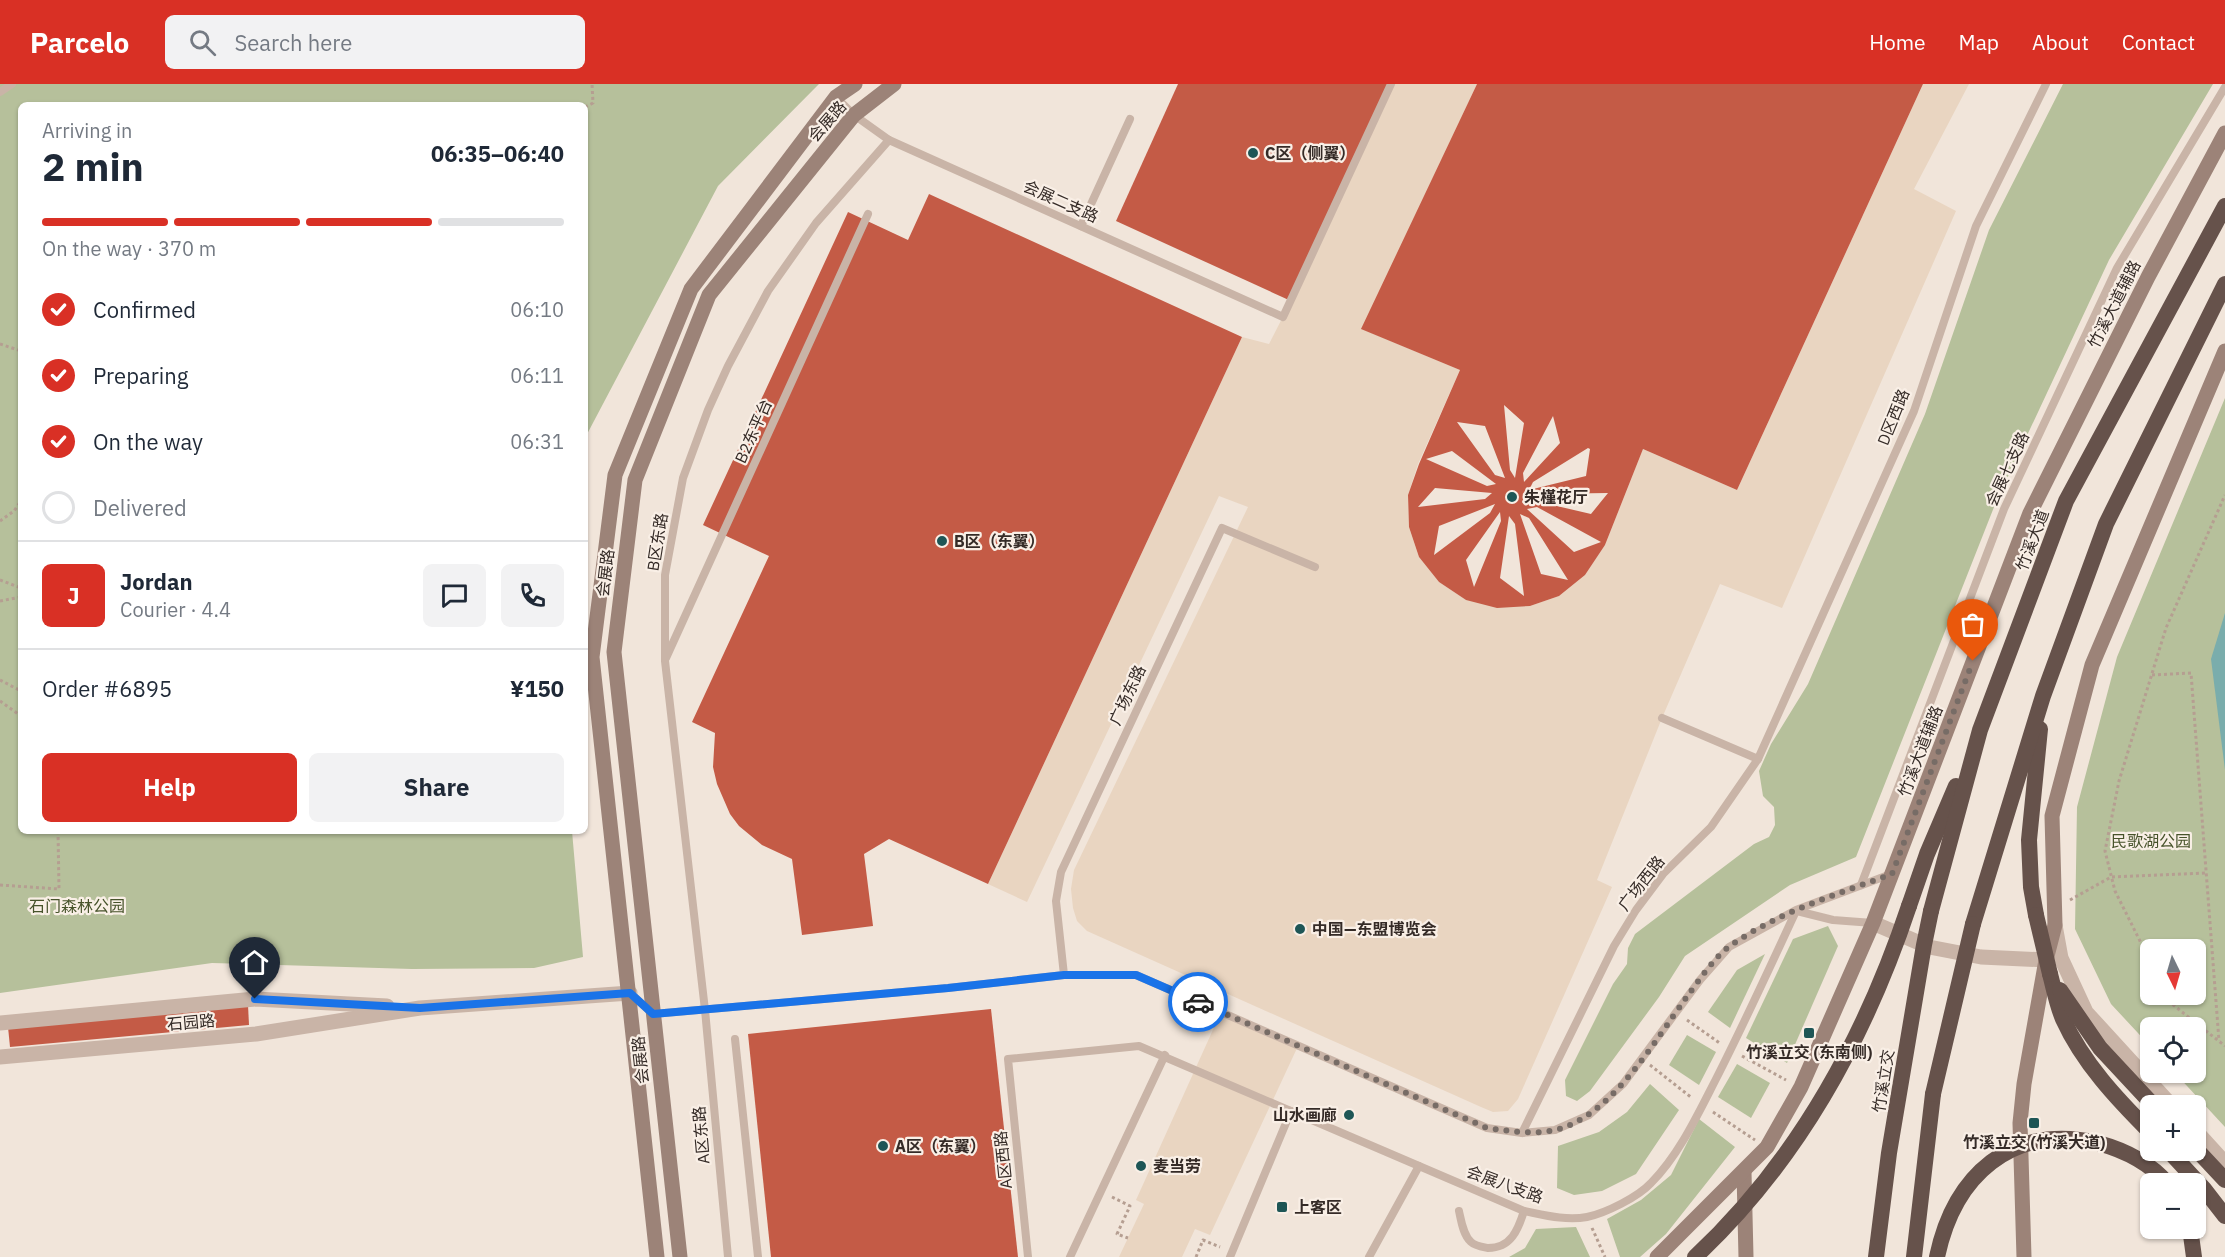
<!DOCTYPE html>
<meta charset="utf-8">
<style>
:root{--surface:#fff;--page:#f2f2f3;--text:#1f2937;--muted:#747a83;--line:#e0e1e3;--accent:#d93025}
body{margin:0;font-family:"IBM Plex Sans","Noto Sans SC",sans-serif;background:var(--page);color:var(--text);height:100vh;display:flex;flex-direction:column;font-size:22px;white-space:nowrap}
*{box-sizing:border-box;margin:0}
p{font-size:20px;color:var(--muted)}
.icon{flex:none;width:33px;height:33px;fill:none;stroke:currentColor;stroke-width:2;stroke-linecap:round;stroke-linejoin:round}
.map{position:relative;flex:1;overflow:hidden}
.side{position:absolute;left:18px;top:18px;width:570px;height:732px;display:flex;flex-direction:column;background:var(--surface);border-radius:9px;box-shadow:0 2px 4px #0004}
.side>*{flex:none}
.needle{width:39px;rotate:175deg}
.buttons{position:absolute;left:2140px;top:855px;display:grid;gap:12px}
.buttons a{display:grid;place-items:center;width:66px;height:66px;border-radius:9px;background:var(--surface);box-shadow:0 2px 4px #0004;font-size:30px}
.pin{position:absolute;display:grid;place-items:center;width:51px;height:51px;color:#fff;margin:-62px -26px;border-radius:50% 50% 50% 0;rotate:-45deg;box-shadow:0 0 6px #0007}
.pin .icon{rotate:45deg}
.courier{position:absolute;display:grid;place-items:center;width:60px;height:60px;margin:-30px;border:4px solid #1a73e8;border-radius:50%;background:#fff;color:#222;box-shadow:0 2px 8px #0007}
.head em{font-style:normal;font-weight:700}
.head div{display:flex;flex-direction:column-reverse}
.head{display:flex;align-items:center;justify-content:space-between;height:102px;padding:0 24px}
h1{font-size:39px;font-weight:700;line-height:45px}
.bar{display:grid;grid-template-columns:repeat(4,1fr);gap:9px 6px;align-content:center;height:72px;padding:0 24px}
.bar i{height:8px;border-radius:4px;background:var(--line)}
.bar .current{background:var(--accent)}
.bar p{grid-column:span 4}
.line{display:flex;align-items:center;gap:15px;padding:0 24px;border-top:2px solid var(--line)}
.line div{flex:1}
.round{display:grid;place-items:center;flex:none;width:63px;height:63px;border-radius:9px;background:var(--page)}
ol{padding:0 24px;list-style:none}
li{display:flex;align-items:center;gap:18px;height:66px}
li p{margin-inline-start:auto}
li .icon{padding:6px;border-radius:50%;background:var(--accent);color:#fff;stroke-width:4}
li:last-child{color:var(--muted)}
li i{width:33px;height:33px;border:3px solid var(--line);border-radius:50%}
.cta{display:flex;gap:12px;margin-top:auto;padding:12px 24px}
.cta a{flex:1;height:69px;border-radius:9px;background:var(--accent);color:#fff;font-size:24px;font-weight:700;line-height:69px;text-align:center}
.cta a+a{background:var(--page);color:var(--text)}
header{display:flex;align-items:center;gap:36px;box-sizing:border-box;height:84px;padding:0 30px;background:var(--accent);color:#fff}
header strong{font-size:28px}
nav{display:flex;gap:33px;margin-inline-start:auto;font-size:21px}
.search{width:420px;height:54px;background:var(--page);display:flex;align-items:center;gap:15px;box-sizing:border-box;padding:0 21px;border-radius:9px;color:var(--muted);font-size:22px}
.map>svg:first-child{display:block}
.green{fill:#b6c09b;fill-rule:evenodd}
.plaza{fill:#e9d5c1}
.water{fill:#7aadac}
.building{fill:#c45b46;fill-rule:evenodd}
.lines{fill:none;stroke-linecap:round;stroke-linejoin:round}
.path{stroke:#b59e91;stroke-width:3;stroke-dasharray:3 3;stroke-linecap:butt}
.service{stroke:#c9b4a7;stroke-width:8}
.minor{stroke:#c9b4a7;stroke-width:15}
.tertiary{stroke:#c9b4a7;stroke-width:15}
.secondary{stroke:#9c8378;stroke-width:15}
.trunk{stroke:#66524b;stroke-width:16}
.trunk-bridge{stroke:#66524b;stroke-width:16}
.done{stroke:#776c66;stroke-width:6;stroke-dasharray:0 10.8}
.route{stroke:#1a73e8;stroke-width:8}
.poi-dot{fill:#1e5656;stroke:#f9efe6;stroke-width:2}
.labels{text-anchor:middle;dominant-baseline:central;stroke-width:4.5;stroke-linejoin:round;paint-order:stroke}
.street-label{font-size:16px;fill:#352b27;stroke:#f9efe6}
.poi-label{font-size:16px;font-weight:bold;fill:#352b27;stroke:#f9efe6;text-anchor:start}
.park-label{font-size:16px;fill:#47532b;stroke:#f9efe6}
</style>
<header>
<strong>Parcelo</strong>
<div class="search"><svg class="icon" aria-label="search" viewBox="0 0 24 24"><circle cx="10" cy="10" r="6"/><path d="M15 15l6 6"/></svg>Search here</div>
<nav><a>Home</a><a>Map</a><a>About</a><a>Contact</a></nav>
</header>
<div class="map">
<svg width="2225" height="1173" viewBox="0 0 2225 1173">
<rect width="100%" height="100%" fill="#f1e5da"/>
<g class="green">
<polygon points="0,0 819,0 718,102 585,354 585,21 21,21 21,747 572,747 583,873 534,884 412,885 212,879 0,909"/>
<polygon points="2063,0 2213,0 2109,176 1996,418 1856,773 1790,801 1685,872 1659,913 1590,1007 1577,1017 1566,1012 1565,996 1613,900 1627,880 1628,864 1635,850 1754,760 1769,753 1775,741 1774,723 1763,712 1759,687 1771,660 1808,600 1925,330 1989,146"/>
<path d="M2225,314v729l-50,-54 21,-1v-44h-45v19l-40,-43 -36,-75 2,-122 40,-150zM2151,866h45v44h-45z"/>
<polygon points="1828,842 1838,862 1787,979 1746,954 1793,855"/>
<polygon points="1765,870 1730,944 1708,928 1737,886"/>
<polygon points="1687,951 1716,968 1699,1001 1669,981"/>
<polygon points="1737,980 1770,999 1751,1034 1718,1013"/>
<polygon points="1650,1000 1679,1026 1636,1090 1602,1107 1574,1111 1557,1104 1558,1062 1599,1048 1627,1028"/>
<polygon points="1699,1035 1735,1063 1666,1150 1640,1173 1620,1173 1607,1135 1641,1116 1671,1091"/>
<polygon points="1576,1143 1590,1173 1509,1173 1525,1164 1536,1145"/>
</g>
<g class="plaza">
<polygon points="1391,0 1477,0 1362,245 1460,286 1418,380 1408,411 1409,443 1419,473 1439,498 1466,516 1530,522 1559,512 1585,491 1605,461 1643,365 1737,406 1923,0 1969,0 1914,105 1956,127 1782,524 1720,500 1662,634 1597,796 1612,803 1518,1015 1508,1027 1493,1028 1481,1023 1087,847 1077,837 1073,824 1071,805 1074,786 1248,423 1219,412 1027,818 988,800 1242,253 1269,260 1291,217"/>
<polygon points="1221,928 1298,962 1210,1151 1195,1145 1182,1173 1119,1173 1144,1120 1136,1116"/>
</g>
<polygon class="water" points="2225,529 2225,686 2211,575"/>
<g class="building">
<polygon points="1178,0 1391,0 1291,217 1116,137"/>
<path d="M1477,0h446l-186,406 -94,-41 -38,96 -20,30 -26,21 -29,10 -33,2 -31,-8 -27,-18 -20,-25 -10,-30 -1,-32 11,-31 41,-94 -99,-41zM1504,321l20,18 -9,55 -5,-8zM1553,332l7,27 -36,39 -1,-9zM1457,338l28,4 20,52 -10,-3zM1588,364l2,1 -4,27 -57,14 4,-8zM1452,367l44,33 -9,2 -61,-27zM1435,404l57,5 -7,6 -67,8zM1608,409l-17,21 -60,-14 7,-6zM1495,420l-5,9 -56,42 5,-29zM1537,423l64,35 -27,10 -47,-43zM1500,428l1,9 -27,66 -8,-27zM1520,430l9,4 39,62 -27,-6zM1509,432l6,8 9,72 -24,-18z"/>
<polygon points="929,110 1242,253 988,800 889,755 864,770 873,842 802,851 792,775 762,761 739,742 730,730 717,700 713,683 715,649 692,638 769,472 703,441 848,128 908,156"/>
<polygon points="248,921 249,941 10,963 8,943"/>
<polygon points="991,925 1018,1173 771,1173 748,950"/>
</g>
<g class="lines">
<g class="path">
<polyline points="585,23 593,19 592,0"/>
<polyline points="0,260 21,267"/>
<polyline points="0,437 14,427 21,417"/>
<polyline points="0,496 21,504"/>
<polyline points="0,517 21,513"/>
<polyline points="2152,591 2191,589 2219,957"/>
<polyline points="0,596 21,607"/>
<polyline points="0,617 21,632"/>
<polyline points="0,801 59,805 58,747"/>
<polyline points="2070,816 2111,793 2207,789"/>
<polyline points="2151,879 2115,807 2105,767 2119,697 2166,544 2225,411"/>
<polyline points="2167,910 2172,920 2225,962"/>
<polyline points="1687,936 1721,960"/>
<polyline points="1742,972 1786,996"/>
<polyline points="1650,981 1692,1014"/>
<polyline points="1713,1028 1755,1056"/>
<polyline points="1112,1113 1130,1122 1117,1150 1128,1154"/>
<polyline points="1592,1144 1605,1173"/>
<polyline points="1196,1173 1203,1156 1220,1163"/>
</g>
<g class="service">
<polyline points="0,8 12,0"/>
<polyline points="836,13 854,31 889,56 1283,233 1391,0"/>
<polyline points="1081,142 1130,35"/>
<polyline points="666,574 868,130"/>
<polyline points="1758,675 1914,327 1976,142 2046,0"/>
<polyline points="1861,801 2004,425 2117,184 2225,3"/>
<polyline points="1797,827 1833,836 1873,839"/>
<polyline points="1064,891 1056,817 1061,788 1222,444 1315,483"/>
<polyline points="630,909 653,930 948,904 1064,891 1136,891 1487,1044 1522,1049 1555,1046 1589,1031 1623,1000 1700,896 1729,863 1796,826 1891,790"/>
<polyline points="735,955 758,1173"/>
<polyline points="1522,1049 1614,862 1636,826 1663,790 1711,743 1758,675 1662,634"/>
<path d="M1459,1127c2,9 4,24 12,31 4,4 12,5 17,6 23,0 30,-18 36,-37"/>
<polyline points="728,1173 705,926 665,577 665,491 683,394 708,326 728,282 768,207 816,139 889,56"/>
<path d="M1028,1173l-20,-198 131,-13 385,165c20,4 42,10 63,6 19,-4 51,-20 64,-34 28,-28 47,-69 65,-104 28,-55 54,-112 80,-168"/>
<polyline points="1070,1173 1165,971"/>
<polyline points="1230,1173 1291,1027"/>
<polyline points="1369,1173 1419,1082"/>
</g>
<g class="minor">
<polyline points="0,939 255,915 387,922"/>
<polyline points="0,973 256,950 420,924 630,909"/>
</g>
<g class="tertiary">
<polyline points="1873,839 1929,863 1981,873 2046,876"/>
<polyline points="2055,841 2061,874 2086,928 2172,1022"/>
<polyline points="2196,1047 2225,1079"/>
</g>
<g class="secondary">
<polyline points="1744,1088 1746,1173"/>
<polyline points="657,1173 592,573 615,391 691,205 836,13 855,0"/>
<polyline points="680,1173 614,568 635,396 709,211 854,31 894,0"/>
<polyline points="1657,1173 1767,1063 1801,1003 1873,839 2030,429 2148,193 2225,49"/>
<polyline points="2024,1173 2020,1039 2024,1000 2046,876 2055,841 2052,732 2092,581 2225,267"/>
</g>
<g class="trunk">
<polyline points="1909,822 1927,770 1956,702"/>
<polyline points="1931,827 1980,646 2066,417 2225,122"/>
<polyline points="2036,831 2031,803 2029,756 2040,645"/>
<polyline points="1973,840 2043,612 2106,440 2225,200"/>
<path d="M2050,890c4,15 7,31 13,45 20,44 54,80 88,114"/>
<polyline points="2060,906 2100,964 2154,1022"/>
<polyline points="2196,1065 2225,1096"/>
<polyline points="2168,1066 2204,1105 2225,1132"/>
<polyline points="2190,1144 2194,1173"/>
<polyline points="1914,1173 1933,1010"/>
</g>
<g class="trunk-bridge">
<polyline points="2036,831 2050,890"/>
<polyline points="1933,1010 1973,840"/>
<path d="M1695,1173c103,-96 170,-219 214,-351"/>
<polyline points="1876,1173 1889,1069 1924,861 1931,827"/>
<path d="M1937,1173c17,-81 74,-134 161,-114 26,7 52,20 70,41"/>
</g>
</g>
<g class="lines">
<path class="done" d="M1198,918l289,126c23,3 45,7 68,2 56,-13 99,-88 131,-132 12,-16 28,-41 44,-52 48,-34 108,-52 162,-72l81,-213"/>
<polyline class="route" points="255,915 420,924 630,909 653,930 948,904 1064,891 1136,891 1198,918"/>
</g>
<g class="poi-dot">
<circle cx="1253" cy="69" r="6"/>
<circle cx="1512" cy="413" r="6"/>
<circle cx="942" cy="457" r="6"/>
<circle cx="1300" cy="845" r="6"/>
<rect x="1803" y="943" width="12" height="12" rx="3"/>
<circle cx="1349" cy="1031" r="6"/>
<rect x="2028" y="1033" width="12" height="12" rx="3"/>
<circle cx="883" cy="1062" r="6"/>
<circle cx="1141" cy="1082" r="6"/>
<rect x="1276" y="1117" width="12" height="12" rx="3"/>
</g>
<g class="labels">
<g class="street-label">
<text transform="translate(827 37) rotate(-49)">会展路</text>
<text transform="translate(1061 117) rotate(24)">会展二支路</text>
<text transform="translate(2114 220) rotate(-63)">竹溪大道辅路</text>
<text transform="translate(1893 333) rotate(-68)">D区西路</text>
<text transform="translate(753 347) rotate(-66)">B2东平台</text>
<text transform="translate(2007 385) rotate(-65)">会展七支路</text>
<text transform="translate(2032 456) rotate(-69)">竹溪大道</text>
<text transform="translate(657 458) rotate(-81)">B区东路</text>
<text transform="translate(605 489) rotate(-83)">会展路</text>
<text transform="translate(1127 611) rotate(-65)">广场东路</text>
<text transform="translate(1920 667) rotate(-69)">竹溪大道辅路</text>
<text transform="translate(1641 799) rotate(-52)">广场西路</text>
<text transform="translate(191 938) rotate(-5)">石园路</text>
<text transform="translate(640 976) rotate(-96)">会展路</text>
<text transform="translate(1883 997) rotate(-81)">竹溪立交</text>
<text transform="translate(701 1051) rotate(-95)">A区东路</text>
<text transform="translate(1003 1076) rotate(-96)">A区西路</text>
<text transform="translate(1505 1100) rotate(20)">会展八支路</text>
</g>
<g class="poi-label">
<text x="1265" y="69">C区（侧翼）</text>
<text x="1524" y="413">朱槿花厅</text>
<text x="954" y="457">B区（东翼）</text>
<text x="1312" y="845">中国—东盟博览会</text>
<text x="1809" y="968" text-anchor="middle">竹溪立交 (东南侧)</text>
<text x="1337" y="1031" text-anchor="end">山水画廊</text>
<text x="2034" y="1058" text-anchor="middle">竹溪立交 (竹溪大道)</text>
<text x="895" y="1062">A区（东翼）</text>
<text x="1153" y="1082">麦当劳</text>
<text x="1294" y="1123">上客区</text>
</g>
<g class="park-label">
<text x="2151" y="757">民歌湖公园</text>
<text x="77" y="822">石门森林公园</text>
</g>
</g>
</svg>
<div class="buttons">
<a><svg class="needle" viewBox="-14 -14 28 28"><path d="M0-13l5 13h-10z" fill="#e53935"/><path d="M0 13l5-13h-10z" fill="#747a83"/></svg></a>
<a><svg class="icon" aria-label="locate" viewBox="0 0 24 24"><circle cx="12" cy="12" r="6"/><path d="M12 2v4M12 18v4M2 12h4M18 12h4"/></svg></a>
<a>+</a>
<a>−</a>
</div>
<div class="pin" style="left:1973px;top:577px;background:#ea580c"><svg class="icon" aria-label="bag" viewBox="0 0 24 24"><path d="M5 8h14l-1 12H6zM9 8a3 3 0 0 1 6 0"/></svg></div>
<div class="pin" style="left:255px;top:915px;background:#1f2937"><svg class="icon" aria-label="home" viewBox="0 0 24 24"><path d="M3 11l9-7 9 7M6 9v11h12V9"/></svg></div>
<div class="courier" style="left:1198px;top:918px"><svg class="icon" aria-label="car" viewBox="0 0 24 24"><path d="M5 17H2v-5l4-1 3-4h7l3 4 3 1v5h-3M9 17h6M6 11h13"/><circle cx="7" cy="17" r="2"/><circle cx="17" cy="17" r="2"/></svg></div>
<section class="side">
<div class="head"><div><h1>2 min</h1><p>Arriving in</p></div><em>06:35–06:40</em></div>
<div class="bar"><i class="current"></i><i class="current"></i><i class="current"></i><i></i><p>On the way · 370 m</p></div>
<ol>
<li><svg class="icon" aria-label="check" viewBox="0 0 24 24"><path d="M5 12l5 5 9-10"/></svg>Confirmed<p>06:10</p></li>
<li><svg class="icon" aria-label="check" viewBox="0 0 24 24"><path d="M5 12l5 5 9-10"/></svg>Preparing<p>06:11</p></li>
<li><svg class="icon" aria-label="check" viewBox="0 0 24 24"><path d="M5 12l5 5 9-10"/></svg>On the way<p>06:31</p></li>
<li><i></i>Delivered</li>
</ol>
<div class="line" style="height:108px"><b class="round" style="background:var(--accent);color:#fff">J</b><div><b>Jordan</b><p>Courier · 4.4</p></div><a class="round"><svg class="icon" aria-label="chat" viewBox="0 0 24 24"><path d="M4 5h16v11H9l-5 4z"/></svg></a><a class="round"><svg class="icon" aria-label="phone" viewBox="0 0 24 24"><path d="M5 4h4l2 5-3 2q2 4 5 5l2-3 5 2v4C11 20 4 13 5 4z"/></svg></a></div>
<div class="line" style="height:78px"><div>Order #6895</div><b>¥150</b></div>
<div class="cta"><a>Help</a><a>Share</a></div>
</section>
</div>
